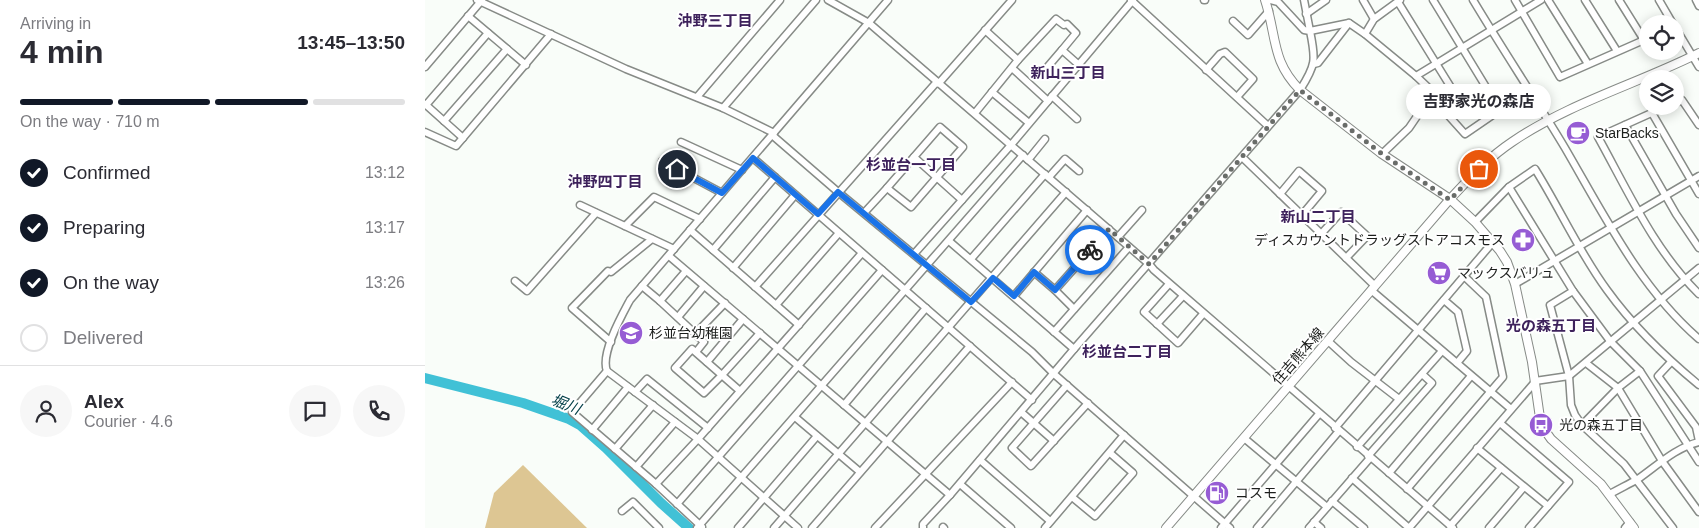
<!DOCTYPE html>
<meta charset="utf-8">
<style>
:root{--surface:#fff;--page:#f7f7f7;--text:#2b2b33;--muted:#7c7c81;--line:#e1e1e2;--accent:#111827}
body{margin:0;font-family:Arial,"Noto Sans JP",sans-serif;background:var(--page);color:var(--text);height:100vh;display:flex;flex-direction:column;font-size:19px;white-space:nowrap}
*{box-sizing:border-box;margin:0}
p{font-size:16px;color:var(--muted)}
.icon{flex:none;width:28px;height:28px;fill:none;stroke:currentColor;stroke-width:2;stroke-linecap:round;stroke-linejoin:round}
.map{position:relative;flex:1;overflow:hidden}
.panel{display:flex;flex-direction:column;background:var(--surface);width:425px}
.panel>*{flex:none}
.controls{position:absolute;left:1214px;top:15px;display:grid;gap:10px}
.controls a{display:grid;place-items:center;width:45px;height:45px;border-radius:50%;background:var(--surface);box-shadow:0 2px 12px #0003;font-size:25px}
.pin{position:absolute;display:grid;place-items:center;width:42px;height:42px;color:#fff;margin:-21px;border:2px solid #fff;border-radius:50%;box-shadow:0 1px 5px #0007}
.courier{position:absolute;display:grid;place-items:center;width:50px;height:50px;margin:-25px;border:4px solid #1a73e8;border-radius:50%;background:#fff;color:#222;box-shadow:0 1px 6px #0007}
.bubble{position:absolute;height:35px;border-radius:18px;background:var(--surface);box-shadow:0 2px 12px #0003;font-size:16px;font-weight:700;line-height:35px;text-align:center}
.overview em{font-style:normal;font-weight:700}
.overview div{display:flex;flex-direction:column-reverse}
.overview{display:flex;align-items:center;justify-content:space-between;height:85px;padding:0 20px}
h1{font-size:32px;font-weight:700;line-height:38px}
.bar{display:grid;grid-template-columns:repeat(4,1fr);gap:8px 5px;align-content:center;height:60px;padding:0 20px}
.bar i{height:6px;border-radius:4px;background:var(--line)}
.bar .on{background:var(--accent)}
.bar p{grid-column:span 4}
.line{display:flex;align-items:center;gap:12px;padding:0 20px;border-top:1px solid var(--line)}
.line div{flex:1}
.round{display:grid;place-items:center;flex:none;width:52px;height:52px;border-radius:26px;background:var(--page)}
ol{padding:0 20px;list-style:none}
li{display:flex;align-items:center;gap:15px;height:55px}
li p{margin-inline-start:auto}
li .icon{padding:5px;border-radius:50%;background:var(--accent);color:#fff;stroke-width:4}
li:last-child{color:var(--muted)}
li i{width:28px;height:28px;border:2px solid var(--line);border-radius:50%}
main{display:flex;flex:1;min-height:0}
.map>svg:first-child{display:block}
.green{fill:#ddc693}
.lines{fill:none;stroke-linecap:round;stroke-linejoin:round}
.river{stroke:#41c1d6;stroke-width:10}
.minor-casing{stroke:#878b87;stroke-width:9}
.major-casing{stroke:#878b87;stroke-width:10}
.minor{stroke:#fff;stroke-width:6}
.major{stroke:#fff;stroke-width:8}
.done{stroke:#696c69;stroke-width:5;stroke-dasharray:0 9}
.route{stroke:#1a73e8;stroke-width:6}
.labels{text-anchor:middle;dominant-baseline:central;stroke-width:4;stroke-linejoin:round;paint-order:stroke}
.poi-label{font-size:14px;fill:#1c1e1c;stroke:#fff;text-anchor:start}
.street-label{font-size:14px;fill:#1c1e1c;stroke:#fff}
.neighbourhood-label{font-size:15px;font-weight:bold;fill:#3e225c;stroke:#fff}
.water-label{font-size:15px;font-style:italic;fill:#044049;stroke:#fff}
</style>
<main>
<section class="panel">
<div class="overview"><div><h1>4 min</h1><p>Arriving in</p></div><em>13:45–13:50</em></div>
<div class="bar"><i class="on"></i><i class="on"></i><i class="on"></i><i></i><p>On the way · 710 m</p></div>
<ol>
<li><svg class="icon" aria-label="check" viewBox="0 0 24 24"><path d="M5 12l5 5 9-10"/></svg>Confirmed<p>13:12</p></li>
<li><svg class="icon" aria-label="check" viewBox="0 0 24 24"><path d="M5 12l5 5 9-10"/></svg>Preparing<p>13:17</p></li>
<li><svg class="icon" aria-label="check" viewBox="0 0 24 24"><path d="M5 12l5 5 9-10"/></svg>On the way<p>13:26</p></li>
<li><i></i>Delivered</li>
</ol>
<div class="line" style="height:90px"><a class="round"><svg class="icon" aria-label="person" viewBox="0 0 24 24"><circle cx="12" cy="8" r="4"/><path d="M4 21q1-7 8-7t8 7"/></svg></a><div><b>Alex</b><p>Courier · 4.6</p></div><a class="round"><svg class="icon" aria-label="chat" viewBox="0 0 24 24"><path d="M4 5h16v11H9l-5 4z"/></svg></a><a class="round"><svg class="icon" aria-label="phone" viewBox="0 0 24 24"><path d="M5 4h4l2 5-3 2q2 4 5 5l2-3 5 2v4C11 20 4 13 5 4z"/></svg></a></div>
</section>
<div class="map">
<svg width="1274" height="528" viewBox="0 0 1274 528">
<rect width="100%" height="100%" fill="#f9fdf9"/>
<polygon class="green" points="98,465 162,528 60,528 69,493"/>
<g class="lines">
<polyline class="river" points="0,378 98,403 144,419 155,425 181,448 236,503 264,528"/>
<g class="minor-casing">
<g id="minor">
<polyline points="52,0 201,69 298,108 349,133"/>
<polyline points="403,0 444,23 724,264 729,270 1028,528"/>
<polyline points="706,0 843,126"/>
<polyline points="779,0 780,0"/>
<polyline points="879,0 885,31 924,23 940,34 991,76 1116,0"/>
<polyline points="938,0 949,19"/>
<path d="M1048,0c30,50 62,98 92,148 39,67 75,140 134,191"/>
<polyline points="1090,0 1135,77 1219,40 1194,0"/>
<polyline points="1123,0 1163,64"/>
<polyline points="1160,0 1192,51"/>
<polyline points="1234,0 1248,24"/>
<polyline points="1271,0 1274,6"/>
<polyline points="973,2 1035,102 1022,114 1040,134 1075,110 1008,0"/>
<polyline points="881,14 901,0"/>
<polyline points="43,16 101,65"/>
<polyline points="808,21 823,35 844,11"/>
<polyline points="1250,27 1274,67"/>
<polyline points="560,30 593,60"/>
<polyline points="940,34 949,19 975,0"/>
<polyline points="889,64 893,63 924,23"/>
<polyline points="0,67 57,0"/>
<polyline points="587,68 623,101"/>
<polyline points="781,70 795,54 800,52 828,79 812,97"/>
<polyline points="619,71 637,50 654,65"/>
<polyline points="567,92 604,123"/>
<polyline points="627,96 652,119"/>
<polyline points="272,97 355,0"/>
<polyline points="1250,103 1257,100 1274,125"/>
<polyline points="0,104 38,138"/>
<polyline points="1,105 63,33"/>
<path d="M1242,106l-69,31c30,54 56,113 101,157"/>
<polyline points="298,108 391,0"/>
<polyline points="550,113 593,60 631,19 639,25 642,24 651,33 637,50"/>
<polyline points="1227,113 1274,194"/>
<polyline points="19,121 82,49"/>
<polyline points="1200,125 1251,214 1274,248"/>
<polygon points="515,127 538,147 486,207 462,188"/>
<polyline points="0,132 31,146 126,34"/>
<polyline points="347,135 413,192 607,352 629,374 805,528"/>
<polyline points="256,142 317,170"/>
<polyline points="957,154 984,128 1001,103 1010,94 991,76"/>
<polyline points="489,157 537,200"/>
<polyline points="817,157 950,286"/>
<polyline points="328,158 607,400"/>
<polyline points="603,160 620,139"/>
<polyline points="237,161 297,193"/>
<polyline points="624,177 640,159 654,171"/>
<polyline points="1084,187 1148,291 1185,341 1215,371 1274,462"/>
<polyline points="855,194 874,171 897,191 877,215"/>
<polyline points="155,205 249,249"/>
<polyline points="439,213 462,188"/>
<path d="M1050,222l34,-35 26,-18c25,40 44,83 72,121 26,36 58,67 92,95"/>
<polyline points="200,226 229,197 275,219"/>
<polyline points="265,230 374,325"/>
<polyline points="896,234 916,212 942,236 921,258"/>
<polyline points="693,237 717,210"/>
<polyline points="524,241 649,349"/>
<polyline points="288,250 350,177"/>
<polyline points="489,254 586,145 708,0"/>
<polyline points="244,256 525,495"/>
<polyline points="546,259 620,174"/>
<polyline points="308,268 370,195"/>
<polyline points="609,272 630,290"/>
<polyline points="90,281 102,291 171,213"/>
<polyline points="744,284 719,312 753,343 778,314"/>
<polyline points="1090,284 1274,176"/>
<polyline points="217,286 235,301 279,342 271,352"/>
<polyline points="330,287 510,84 514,83 587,0"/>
<polyline points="946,290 1086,409"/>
<polyline points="1148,291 1125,305 1144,376 1146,405 1150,415 1157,425 1199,464 1248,528"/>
<polyline points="589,296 662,210"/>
<polyline points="1019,300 1033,312 1042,351 1032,363"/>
<polyline points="235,301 261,271"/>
<polyline points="351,305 414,233"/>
<polyline points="649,309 630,290 684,229"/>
<polyline points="253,317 279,286"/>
<polyline points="732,324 758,296"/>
<polyline points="629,332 704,247"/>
<polyline points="271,333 300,303"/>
<polyline points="903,341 926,362 974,399"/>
<polyline points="186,342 147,308 183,271 186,272 227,239"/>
<polyline points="282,362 318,319"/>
<polyline points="1246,362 1233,376 1271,427 1274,441"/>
<polyline points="1161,363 1193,388 1237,461 1274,512"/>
<polyline points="182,371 147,412 231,484 277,527"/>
<polyline points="1110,381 1144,376 1274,268"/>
<polyline points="642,385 587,448 606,466 663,403"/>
<polyline points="315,391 267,349 250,368 279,393 297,375 335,333"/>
<polyline points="210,392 222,379 283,428"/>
<polyline points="419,405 501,308"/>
<polyline points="596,412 629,441"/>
<polyline points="370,417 435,472"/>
<polyline points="1075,423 1144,482 1104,528"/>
<polyline points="1157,425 1193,388 1215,371"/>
<polyline points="910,428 1068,242"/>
<polyline points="167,430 203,387"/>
<polyline points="819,438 902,507"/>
<polyline points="932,447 1017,351"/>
<polyline points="1052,448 1123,506"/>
<polyline points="190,449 228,405"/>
<polyline points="943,456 1007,383 997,374"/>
<polyline points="555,460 625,521"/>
<polyline points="211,467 250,422"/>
<polyline points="964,473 1046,376"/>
<polyline points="927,478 984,528"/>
<polyline points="231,484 273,439 437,253"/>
<polyline points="535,484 586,528"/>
<polyline points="982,489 1078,377 1061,297 1040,277"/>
<path d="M1185,494c9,-5 19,-10 28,-15 20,-14 37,-31 61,-37"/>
<polyline points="647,497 670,516 708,473 685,453"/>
<polyline points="907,501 939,528"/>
<polyline points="252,504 457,270"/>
<polyline points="197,511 208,502 234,528"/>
<polyline points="889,522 896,528"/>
<polyline points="1025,526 1076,468"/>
<polyline points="518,527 519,528"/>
<polyline points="272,528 598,155"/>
<polyline points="313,528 392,436"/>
<polyline points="349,528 641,192"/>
<path d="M373,528l-100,-89 -91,-68c-7,-17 15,-56 23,-71l258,-300"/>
<polyline points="387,528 545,346"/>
<polyline points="450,528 587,382"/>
<path d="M498,528v-4l27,-29 124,-146 226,-259c16,-25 16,-30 10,-59l-6,-1 -26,-28 -8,-2"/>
<polyline points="620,528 699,435"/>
<polyline points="796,528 894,414"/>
<polyline points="832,528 914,431"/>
<polyline points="884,528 945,458"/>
<polyline points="984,528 1110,382"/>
<polyline points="1064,528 1099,487"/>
<polyline points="1200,528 1205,522"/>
</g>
</g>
<g class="major-casing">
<g id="major">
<path d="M840,0c12,36 6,61 35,90l82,64 68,45 25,23 25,29 7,11 8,22 17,78 9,63 10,14 50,45 33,44"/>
<path d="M741,528l284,-329c19,-20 38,-41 62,-57 57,-39 125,-58 187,-89"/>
</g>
</g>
<use href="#minor" class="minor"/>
<use href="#major" class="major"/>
</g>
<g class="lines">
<polyline class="done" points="665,250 684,229 724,264 875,90 957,154 1025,200 1054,169"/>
<polyline class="route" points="252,169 297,193 328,158 393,214 413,192 546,302 568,278 589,296 609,272 630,290 665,250"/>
</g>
<defs>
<g id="cafe-disc" transform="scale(1.25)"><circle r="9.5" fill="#965cd4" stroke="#fff"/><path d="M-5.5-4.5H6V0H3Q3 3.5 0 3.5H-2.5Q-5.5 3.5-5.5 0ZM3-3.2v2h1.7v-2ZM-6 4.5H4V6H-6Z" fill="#fff"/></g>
<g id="pharmacy-disc" transform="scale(1.25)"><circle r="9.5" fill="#965cd4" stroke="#fff"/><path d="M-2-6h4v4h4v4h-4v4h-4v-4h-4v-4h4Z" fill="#fff"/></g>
<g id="supermarket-disc" transform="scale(1.25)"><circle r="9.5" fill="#965cd4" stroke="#fff"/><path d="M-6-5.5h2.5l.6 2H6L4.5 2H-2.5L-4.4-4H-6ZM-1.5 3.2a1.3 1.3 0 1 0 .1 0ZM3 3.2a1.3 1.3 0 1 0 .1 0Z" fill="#fff"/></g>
<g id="school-disc" transform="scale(1.25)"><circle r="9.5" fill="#965cd4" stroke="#fff"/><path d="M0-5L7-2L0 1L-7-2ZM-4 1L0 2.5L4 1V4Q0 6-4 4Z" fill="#fff"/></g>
<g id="bus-disc" transform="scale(1.25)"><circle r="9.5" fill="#965cd4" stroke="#fff"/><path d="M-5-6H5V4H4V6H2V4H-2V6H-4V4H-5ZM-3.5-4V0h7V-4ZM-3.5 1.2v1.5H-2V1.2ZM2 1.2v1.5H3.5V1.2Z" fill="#fff"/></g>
<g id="fuel-disc" transform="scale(1.25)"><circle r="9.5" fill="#965cd4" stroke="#fff"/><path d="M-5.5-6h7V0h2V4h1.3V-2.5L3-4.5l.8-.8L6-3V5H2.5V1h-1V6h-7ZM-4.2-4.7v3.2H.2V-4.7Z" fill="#fff"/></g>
</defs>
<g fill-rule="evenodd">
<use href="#cafe-disc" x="1153" y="133"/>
<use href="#pharmacy-disc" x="1098" y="240"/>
<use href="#supermarket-disc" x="1014" y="273"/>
<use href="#school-disc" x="206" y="333"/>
<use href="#bus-disc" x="1116" y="425"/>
<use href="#fuel-disc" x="792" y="493"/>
</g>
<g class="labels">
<g class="poi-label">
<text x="1170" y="133">StarBacks</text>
<text x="1080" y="240" text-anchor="end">ディスカウントドラッグストアコスモス</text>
<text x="1032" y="273">マックスバリュ</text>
<text x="224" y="333">杉並台幼稚園</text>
<text x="1134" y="425">光の森五丁目</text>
<text x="810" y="493">コスモ</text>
</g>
<g class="street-label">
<text transform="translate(873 356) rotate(-49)">住吉熊本線</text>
</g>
<g class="neighbourhood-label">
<text x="290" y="20">沖野三丁目</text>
<text x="643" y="72">新山三丁目</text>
<text x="486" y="164">杉並台一丁目</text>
<text x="180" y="181">沖野四丁目</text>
<text x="893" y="216">新山二丁目</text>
<text x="1126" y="325">光の森五丁目</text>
<text x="702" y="351">杉並台二丁目</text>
</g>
<g class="water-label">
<text transform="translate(141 404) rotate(22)">堀川</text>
</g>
</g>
</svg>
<div class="controls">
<a><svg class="icon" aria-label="locate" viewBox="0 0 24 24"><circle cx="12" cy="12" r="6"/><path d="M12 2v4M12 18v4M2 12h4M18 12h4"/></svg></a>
<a><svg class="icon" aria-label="layers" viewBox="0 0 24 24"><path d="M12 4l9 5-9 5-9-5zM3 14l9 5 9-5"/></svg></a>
</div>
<div class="pin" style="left:1054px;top:169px;background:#ea580c"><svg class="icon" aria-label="bag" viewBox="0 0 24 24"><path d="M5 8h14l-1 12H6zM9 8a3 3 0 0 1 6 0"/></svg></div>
<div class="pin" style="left:252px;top:169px;background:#1f2937"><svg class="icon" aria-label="home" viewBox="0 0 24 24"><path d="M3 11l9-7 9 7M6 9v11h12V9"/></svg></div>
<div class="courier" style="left:665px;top:250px"><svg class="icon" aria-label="bike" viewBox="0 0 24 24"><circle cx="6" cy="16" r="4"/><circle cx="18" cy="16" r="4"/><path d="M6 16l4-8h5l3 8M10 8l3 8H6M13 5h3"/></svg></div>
<div class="bubble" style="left:981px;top:84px;width:145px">吉野家光の森店</div>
</div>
</main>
